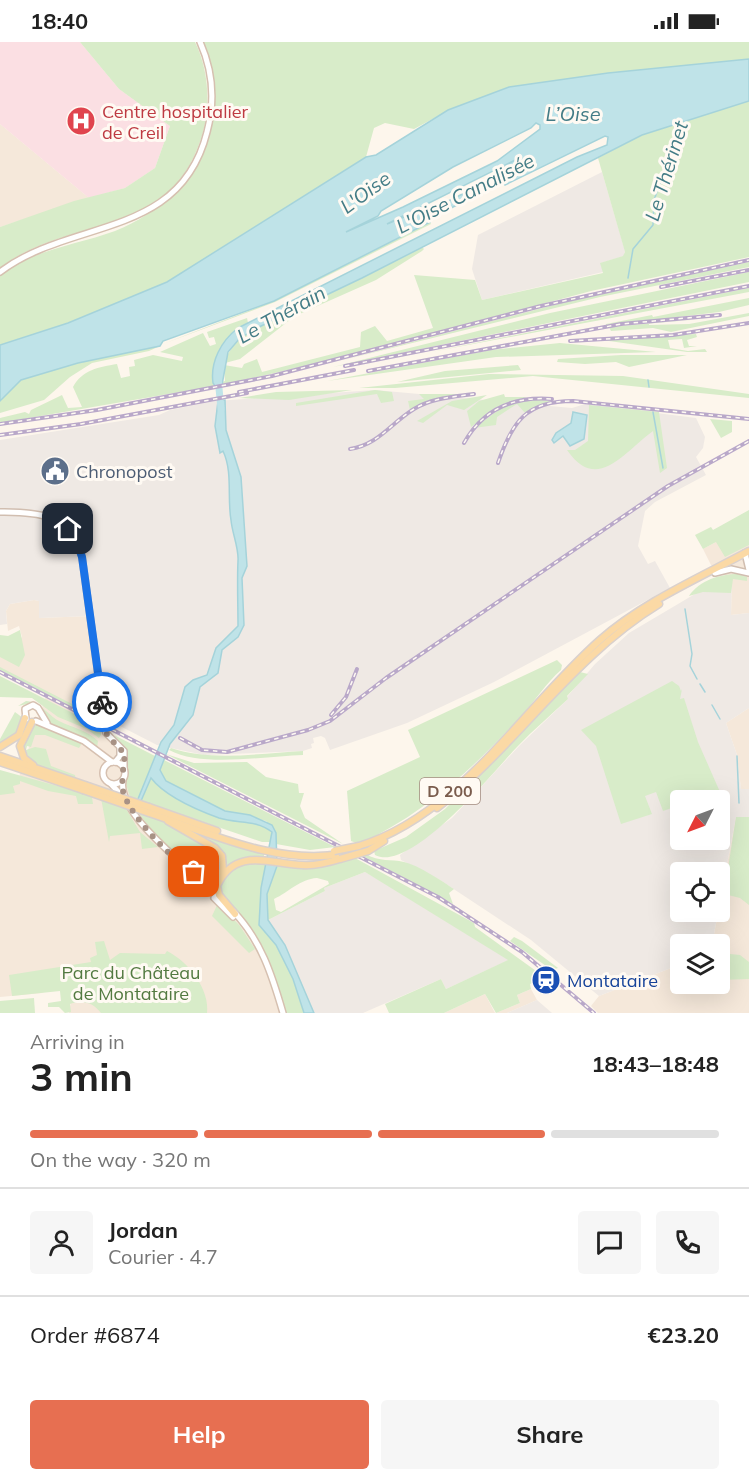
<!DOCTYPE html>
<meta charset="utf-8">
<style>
:root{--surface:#fff;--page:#f6f6f6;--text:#222;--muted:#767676;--line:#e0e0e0;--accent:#e76f51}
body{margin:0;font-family:Mulish,sans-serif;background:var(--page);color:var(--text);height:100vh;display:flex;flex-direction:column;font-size:22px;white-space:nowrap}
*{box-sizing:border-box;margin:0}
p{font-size:20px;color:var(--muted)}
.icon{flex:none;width:33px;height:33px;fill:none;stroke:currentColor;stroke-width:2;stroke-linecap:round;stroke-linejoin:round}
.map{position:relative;height:971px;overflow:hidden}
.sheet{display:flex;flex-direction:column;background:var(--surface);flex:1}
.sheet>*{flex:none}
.needle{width:39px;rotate:228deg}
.fabs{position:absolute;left:670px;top:748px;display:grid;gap:12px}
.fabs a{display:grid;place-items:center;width:60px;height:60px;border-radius:6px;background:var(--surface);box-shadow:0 6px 24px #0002;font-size:30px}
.pin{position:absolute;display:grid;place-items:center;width:51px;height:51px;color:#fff;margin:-26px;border-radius:12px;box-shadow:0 3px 9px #0006}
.courier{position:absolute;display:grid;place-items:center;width:60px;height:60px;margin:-30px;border:4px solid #1a73e8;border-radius:50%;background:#fff;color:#222;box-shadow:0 2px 8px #0007}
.overview em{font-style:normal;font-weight:700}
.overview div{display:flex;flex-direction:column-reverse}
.overview{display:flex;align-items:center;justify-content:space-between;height:102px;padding:0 30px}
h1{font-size:39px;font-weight:700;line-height:45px}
.bar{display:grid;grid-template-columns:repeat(4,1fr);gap:9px 6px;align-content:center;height:72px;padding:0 30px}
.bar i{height:8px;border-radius:4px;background:var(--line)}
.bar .active{background:var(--accent)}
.bar p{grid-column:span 4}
.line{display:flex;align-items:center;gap:15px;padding:0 30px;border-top:2px solid var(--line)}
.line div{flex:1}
.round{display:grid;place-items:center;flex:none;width:63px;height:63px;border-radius:6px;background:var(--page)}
.cta{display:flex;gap:12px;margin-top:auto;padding:12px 30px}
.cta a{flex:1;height:69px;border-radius:6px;background:var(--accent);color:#fff;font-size:24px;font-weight:700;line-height:69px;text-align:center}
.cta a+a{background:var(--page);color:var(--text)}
.status{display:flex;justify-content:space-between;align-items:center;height:42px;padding:0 30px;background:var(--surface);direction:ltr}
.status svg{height:16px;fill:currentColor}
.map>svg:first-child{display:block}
.residential{fill:#f5e8da}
.industrial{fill:#efe9e4;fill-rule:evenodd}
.medical{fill:#fbdfe3}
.green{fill:#d8ecc9;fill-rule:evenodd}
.water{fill:#bfe3e8;stroke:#a5d3da;stroke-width:1.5;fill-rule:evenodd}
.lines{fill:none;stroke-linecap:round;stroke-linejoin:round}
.stream{stroke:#a5d3da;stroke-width:1.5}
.river{stroke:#bfe3e8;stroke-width:7}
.tertiary-casing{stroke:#d1beb0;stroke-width:8}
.secondary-casing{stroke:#d6c0b0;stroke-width:8}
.primary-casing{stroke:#dad1cd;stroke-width:9}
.tertiary{stroke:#fff;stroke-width:5}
.secondary{stroke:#fff;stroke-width:5}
.primary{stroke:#fbd9a5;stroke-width:6}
.rail-casing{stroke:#b9a8c9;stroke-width:4}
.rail{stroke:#fffaf3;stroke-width:1.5;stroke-dasharray:4.5;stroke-linecap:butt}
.primary-bridge-casing{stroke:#dad1cd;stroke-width:9;stroke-linecap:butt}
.primary-bridge{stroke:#fbd9a5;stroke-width:6}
.done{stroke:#a89285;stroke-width:6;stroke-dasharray:0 10.8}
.route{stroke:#1a73e8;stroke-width:8}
.labels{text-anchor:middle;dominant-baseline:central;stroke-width:6;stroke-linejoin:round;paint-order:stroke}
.shield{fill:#fffaf3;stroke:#a28b7f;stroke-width:1.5}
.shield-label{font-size:16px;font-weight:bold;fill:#7a5c4d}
.health-label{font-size:18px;fill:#be3a42;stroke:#fffaf3;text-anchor:start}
.service-label{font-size:18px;fill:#4e5e75;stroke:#fffaf3;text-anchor:start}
.park-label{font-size:18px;fill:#537a41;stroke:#fffaf3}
.transit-label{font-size:18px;fill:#164399;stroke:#fffaf3;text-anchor:start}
.water-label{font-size:20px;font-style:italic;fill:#437c86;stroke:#fffaf3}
</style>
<div class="status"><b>18:40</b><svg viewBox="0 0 49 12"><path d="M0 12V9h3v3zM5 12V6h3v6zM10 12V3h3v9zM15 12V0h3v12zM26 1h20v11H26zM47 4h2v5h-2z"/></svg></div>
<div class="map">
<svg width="749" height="971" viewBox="0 0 749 971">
<rect width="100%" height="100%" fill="#fdf6ec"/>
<g class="residential">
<polygon points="0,82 89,156 0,185"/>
<polygon points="749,482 749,571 731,573 732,538 711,523 703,507"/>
<polygon points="34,558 39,559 39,576 92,574 107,672 111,677 110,690 126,708 127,732 125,739 137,769 147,785 208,838 243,877 251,887 285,971 69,971 75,933 42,951 0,955 0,730 19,735 47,651 0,626 0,615 22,595 19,584 8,589 6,569 10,562"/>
<polygon points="749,666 749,747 741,747 737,713 726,681"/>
<polygon points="736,775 749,775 749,971 598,971 591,964 599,954 671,926 676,927 681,942 720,942 720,903 712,903"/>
<polygon points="531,947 537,958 507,971 496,971 520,961 517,953"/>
<polygon points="485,952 495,971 444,971"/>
</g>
<g class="industrial">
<polygon points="602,130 625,209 624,214 601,221 603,230 482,258 472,227 478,193"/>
<polygon points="375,348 572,366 585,362 696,376 705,395 703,406 696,415 706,433 655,460 645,469 638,504 648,522 655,519 670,546 494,640 407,681 330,708 325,696 321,694 313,696 314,701 311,702 312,706 303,709 204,713 157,703 116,682 107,672 92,574 39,576 39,559 34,558 10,562 6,569 7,582 0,583 0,398 159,373 170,368 215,359"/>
<path d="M732,538l-1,35 18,-2v95l-23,15 11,32 4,34h8v28h-13l-16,84v-28h-39v39h37l-6,33h-31v37l-5,-13 -5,-1 -72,28 -68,-56 -91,-60 -39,-20 -1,-5 52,-37 68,-73 48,-46 -1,-2 28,-33 34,-31 71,-42zM681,759h39v39h-39z"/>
<polygon points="365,830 418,860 509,918 446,947 441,937 363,971 314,971 285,903 268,878 325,849 324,846"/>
<polygon points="537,958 552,971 507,971"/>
</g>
<polygon class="medical" points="0,0 80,0 119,47 170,84 155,126 125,146 89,156 0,82"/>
<g class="green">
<path d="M80,0h115c13,26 16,61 8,90 -31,110 -132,81 -203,136v-41l74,-26 51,-13 30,-20 15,-42 -51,-37z"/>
<path d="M203,0h546v17l-240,28 -58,22 -37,20 -29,-6 -11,5 -8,29 -199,125 -99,41 -68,22v-69c33,-27 77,-31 115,-45 45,-18 81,-52 95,-99 8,-30 6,-62 -7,-90z"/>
<polygon points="749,59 749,215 591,249 336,317 222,343 222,340 225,339 224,323 242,326 244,322 257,317 262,330 360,305 361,290 375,284 387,299 433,286 414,233 475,238 482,258 603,231 600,221 623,214 625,210 598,116 642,93"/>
<polygon points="430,180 431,182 275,260 163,302 274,259"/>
<path d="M422,205l2,2 -2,2 -46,29 -81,36 -55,43 -15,4 -12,9 2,14 -215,37v-5l25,-6 4,2 2,-4 31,-15 6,13 14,-1 -9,-20c9,-17 26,-20 44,-23l4,14 9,-2 -1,-9 6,-1 -1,-6 19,-5 29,6 1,-4 -23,-5 43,-19 7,13 6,-2 -2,-7 -5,1 -2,-6 40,-14 1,5 -13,8 -9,26 9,-14 16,-12z"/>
<polygon points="749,220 749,225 600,255 343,318 565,260"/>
<polygon points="749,230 749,240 333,325 550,271"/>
<polygon points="749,246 749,250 431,310"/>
<polygon points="749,256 749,263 719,270 606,284 606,282 652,273 653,275"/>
<polygon points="749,271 749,274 671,290 653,286 611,289 609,285 702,277 649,281 649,283 689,282"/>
<polygon points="696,292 697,295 687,298 689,304 697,304 684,306 682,297 668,298 670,306 688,309 705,307 707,310 687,310 602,298"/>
<polygon points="560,301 656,310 496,315 327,339 491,308"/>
<polygon points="160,304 149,309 92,321 70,335 44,358 0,371 0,359 21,338 78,321"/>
<polygon points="621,313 687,313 629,325 616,320 585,322 557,320 558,317"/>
<polygon points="518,323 521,328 397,340 445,329"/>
<polygon points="489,332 623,334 749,352 749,356 533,334 395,346 359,346"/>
<polygon points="352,348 289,358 239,356 276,350"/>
<polygon points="375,348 392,350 394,359 381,361 377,352 296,364 296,361"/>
<polygon points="419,352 465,352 429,358 410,368 408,359 424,357"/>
<polygon points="504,352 505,355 527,355 501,363 471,385 467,369 479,359"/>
<polygon points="487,353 464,368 447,363 423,381 417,379 452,359"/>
<polygon points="531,357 551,359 525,371 517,362 497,375 496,383 474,386 504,364"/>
<path d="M589,363l70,7 8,56 -7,5 -7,-42c-31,23 -56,62 -86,19h8l13,-9z"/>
<polygon points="710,377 732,379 732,390 721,396"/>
<polygon points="749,468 749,503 725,515 716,500 703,507 695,493 711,485 713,488"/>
<path d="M738,532l9,3v4l-14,-2 -2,14 -28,-1 -14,4c11,-16 31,-22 49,-22z"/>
<polygon points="20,588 25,613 19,625 0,615 0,593 8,594"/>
<path d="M557,618l5,5 -1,5c-15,13 -25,30 -39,45 -48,53 -98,99 -163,129l-8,-3 -4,-50 73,-34 -12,-27z"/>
<polygon points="0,625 76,664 78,661 100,672 101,680 0,628"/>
<path d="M580,630l8,2 -21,22 1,3c-17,16 -35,31 -51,48 -23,24 -106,127 -142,108l-1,-4 32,-14 39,-28z"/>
<polygon points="0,634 96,683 95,686 101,689 101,693 99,696 87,687 58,675 32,656 0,655"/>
<polygon points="672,639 679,644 681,649 682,647 680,657 684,656 698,700 720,750 692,759 681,759 681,763 663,769 656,750 645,754 652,772 621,782 596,704 581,688"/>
<path d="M26,659c14,1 21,13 33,20 14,7 28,9 39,20l-1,7 -47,-24 -18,-21 -14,3z"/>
<polygon points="15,670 23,676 20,688 0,703 0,697"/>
<path d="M35,681l47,20 -3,5 -34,-13h-10l-4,12 -4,-1 -1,4 9,-3 11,2 5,17 24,9 1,5c-14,-6 -47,-13 -50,-29l-1,4 -3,-7z"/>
<path d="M114,693l41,21 -12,31 8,-9c15,18 46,32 68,40 20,6 36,1 53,14l-1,10h-9l-132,-45 -5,-16 2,-7 -1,-24z"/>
<path d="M171,706c41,14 89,5 132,3v4c-38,1 -101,13 -134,-5z"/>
<polygon points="166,712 194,721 247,720 266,735 298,742 299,751 304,751 300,764 305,776 343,802"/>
<polygon points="164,718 335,805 310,808 276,802 276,791 266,779 225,769 166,739 160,728"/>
<polygon points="0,728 83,751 92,755 93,762 78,762 76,754 48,749 20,739 20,742 13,744 15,751 0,753"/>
<polygon points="101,756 125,765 140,790 158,805 142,807 140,791 110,794 109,800"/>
<path d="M137,769c22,9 77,29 85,52l-2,8 -9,9 -7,-1 -48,-43z"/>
<polygon points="736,775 749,775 749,863 740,856 724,852"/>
<path d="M181,785l83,27v3l-21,2 -24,21c18,-33 -13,-40 -38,-53z"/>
<path d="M365,812c15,8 26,5 39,8 14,3 38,19 50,27l-5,4 4,11 -92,-49z"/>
<path d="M355,816l119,65 1,4 68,49v3l-13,5 1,5 -14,6 3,8 -24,10 -11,-19 -41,19h-55l-4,-9 56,-25 5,10 62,-29 -143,-88 -41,16 1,3 -57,29 -1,-26 10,-28 26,2zM317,836l11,3 1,3 -48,28 -5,-2 -2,-11c15,-7 26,-20 43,-21z"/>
<path d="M256,820l10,3 -5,23 -2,37 17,20 17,34 11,34h-19c-15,-44 -31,-84 -64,-118l-1,-13 21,-18z"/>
<polygon points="218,861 240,884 255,907 249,911 212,874"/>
<polygon points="514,895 522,899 558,926 552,928 510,899"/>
<path d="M104,899l6,19 10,-7 45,1 2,-3c22,11 43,39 40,62h-106c-9,-11 -18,-13 -31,-9l1,8 -6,1 -6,-6h-11v-4l13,-2 -1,-10 -48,5 -3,-21 82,-13 -1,-4 7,-3 -2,-13z"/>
<polygon points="720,911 740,913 749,920 749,937 720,938"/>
<polygon points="34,956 35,971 0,971 0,959"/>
</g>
<g class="water">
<path d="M749,17v42l-107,34 -280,143 -105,50 -17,10 -12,14 -6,33 -7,1 -2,-3c-3,-21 8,-42 25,-55l339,-171 30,-12 1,-8 -3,-1 -100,49 -2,-3 -74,37 1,3 -156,79 -111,40 -3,5 -82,17 -57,17 -21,21v-56l68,-22 99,-41 199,-125 10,-2 72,-45 61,-23 99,-14zM536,81l4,2v4l-43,32 -94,46 -57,25 32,-16 3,-5 72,-44 78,-39zM517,117l-19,11 2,5 -3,2 -71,35 -2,-3 -37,15z"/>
<path d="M225,358l1,30 15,47 6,89 -5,12 2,47 -6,12 -16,13 -4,23 -18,14 -7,28 -23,29 -10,26 6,11 59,30 25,4 22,10 4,8 1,33 -10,28 1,26 17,25 29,68h-10l-11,-34 -17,-34 -17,-20 2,-37 11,-56c-17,-13 -34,-8 -53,-14 -22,-8 -54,-22 -68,-40l-10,23 -3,-2 23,-57 13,-17 11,-38 8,-7 14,-5 9,-27 22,-22c0,-22 -1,-44 0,-65 1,-13 -6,-28 -7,-41 -4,-22 2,-48 -8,-69l-3,2 -5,-27 3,-25z"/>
<polygon points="573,370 587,373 584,397 570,404 563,394 554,401 552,398 556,391 571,381"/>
</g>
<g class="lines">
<g class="stream">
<polyline points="628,236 633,207 653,183 654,158 683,79"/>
<polyline points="648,338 649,345"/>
<polyline points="653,370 663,426"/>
<polyline points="685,567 692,612 690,624 697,637"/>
<polyline points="700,642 705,650"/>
<polyline points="712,663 720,677"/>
<polyline points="737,714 739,761"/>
</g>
<polyline class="river" points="218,336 221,367"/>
<g class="tertiary-casing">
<g id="tertiary">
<path d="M0,470c38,1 72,0 82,45l24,176 18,18v17"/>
<polyline points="745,511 749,528"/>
<polyline points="715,531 731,527 749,531"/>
<polyline points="115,720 120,714 120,706"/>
</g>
</g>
<g class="secondary-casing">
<g id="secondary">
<path d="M0,230c71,-54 180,-32 207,-140 8,-30 6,-61 -7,-90"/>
<polyline points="26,677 25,667 33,663 38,666 47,681"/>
<polyline points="36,679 84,699 112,720"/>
<circle cx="114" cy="731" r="11"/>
<path d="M123,738c-6,31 50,74 70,94"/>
<polyline points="111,742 122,754"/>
<polyline points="200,838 219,856"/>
<polyline points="214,856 233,875"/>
<path d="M233,869c28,29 39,64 50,102"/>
</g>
</g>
<g class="primary-casing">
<g id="primary">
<polyline points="32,680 20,704 24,716 33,723"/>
<polyline points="0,705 19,693 25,676"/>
<polyline points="0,714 85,743"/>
<polyline points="0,720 83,748"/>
<polyline points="149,765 217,789"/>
<path d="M437,766c79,-62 135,-151 222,-204"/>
<path d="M149,771c61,20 126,52 192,41"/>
<polyline points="168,779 215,806 222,814 223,828 208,846"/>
<path d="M359,804c101,-31 165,-139 241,-206 43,-38 99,-62 149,-89"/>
<polyline points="368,809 384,799"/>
<polyline points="190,829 206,840 213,839"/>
<path d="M235,872l-16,-19 -2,-9c18,-40 53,-22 85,-21 13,1 25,-2 38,-6"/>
</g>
</g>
<use href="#tertiary" class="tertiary"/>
<use href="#secondary" class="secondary"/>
<use href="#primary" class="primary"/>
<g class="rail-casing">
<g id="rail">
<polyline points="661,245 749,228"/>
<polyline points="570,299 673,293 749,281"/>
<polyline points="345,324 749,244"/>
<polyline points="368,329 621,282 720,273"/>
<polyline points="239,350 354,328"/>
<polyline points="0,382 97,368 272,334 541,264 749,218"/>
<polyline points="0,393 81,382 247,351"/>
<path d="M464,401c19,-34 50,-47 88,-44"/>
<path d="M350,407c28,-4 41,-26 64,-40 18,-11 39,-12 60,-15"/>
<path d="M498,421c14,-41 28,-62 75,-62l176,18"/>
<polyline points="0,630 438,855 522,910 594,971"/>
<polyline points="331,673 346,655 357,627"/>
<polyline points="180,696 202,708 227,710 308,688 330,679 386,636 668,444 749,399"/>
</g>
</g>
<use href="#rail" class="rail"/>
<g class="primary-bridge-casing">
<g id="primary-bridge">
<polyline points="85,743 149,765"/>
<polyline points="83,748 149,771"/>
<polyline points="334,809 359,804"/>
<polyline points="340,817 368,809"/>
</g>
</g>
<use href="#primary-bridge" class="primary-bridge"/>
</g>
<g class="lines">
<path class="done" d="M102,660l5,33 18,19c-1,7 -4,31 -2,37 6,24 49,69 71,81"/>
<polyline class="route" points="68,487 76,498 82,515 102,660"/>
</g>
<defs>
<g id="hospital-disc" transform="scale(1.5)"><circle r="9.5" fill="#e0444e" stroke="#fffaf3"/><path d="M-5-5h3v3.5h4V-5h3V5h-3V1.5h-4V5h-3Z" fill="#fff"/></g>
<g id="civic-disc" transform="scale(1.5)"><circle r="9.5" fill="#5c6f8a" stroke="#fffaf3"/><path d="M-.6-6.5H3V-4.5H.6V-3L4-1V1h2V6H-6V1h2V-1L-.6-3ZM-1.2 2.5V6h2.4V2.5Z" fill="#fff"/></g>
<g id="station-disc" transform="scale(1.5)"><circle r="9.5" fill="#1a4fb4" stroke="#fffaf3"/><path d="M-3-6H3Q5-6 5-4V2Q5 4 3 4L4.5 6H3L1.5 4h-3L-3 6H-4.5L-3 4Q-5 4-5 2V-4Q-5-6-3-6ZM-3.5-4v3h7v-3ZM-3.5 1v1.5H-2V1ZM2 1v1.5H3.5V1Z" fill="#fff"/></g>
</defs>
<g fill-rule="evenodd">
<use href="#hospital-disc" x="81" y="79"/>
<use href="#civic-disc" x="55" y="429"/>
<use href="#station-disc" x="546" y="938"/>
</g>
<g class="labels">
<rect class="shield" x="420" y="736" width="60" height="26" rx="4.5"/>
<g class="shield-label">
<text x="450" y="749">D 200</text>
</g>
<g class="health-label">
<text x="102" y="69">Centre hospitalier<tspan x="102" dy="21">de Creil</tspan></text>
</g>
<g class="service-label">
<text x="76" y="429">Chronopost</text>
</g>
<g class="park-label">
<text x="131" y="930">Parc du Château<tspan x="131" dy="21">de Montataire</tspan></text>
</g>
<g class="transit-label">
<text x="567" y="938">Montataire</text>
</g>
<g class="water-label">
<text x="573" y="71">L’Oise</text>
<text transform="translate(666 129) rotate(-73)">Le Thérinet</text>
<text transform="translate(365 150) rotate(-36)">L'Oise</text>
<text transform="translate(465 151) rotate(-27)">L'Oise Canalisée</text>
<text transform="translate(281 272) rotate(-29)">Le Thérain</text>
</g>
</g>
</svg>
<div class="fabs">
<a><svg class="needle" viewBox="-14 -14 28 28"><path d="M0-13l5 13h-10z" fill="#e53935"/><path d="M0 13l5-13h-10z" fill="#767676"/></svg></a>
<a><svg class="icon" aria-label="locate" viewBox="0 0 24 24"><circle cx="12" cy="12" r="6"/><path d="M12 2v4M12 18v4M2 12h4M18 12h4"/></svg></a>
<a><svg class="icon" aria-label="layers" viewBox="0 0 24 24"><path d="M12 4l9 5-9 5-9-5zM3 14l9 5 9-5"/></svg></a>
</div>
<div class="pin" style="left:194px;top:830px;background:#ea580c"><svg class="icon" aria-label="bag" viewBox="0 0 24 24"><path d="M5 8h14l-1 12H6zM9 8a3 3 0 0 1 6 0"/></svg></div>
<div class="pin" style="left:68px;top:487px;background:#1f2937"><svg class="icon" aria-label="home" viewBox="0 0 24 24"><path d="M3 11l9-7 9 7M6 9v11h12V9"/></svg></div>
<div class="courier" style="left:102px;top:660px"><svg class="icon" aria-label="bike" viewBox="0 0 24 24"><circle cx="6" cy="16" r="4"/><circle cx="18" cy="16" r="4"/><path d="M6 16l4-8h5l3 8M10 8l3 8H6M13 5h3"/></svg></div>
</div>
<section class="sheet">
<div class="overview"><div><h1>3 min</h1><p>Arriving in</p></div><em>18:43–18:48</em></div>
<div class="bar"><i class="active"></i><i class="active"></i><i class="active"></i><i></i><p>On the way · 320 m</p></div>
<div class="line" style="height:108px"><a class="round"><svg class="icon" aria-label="person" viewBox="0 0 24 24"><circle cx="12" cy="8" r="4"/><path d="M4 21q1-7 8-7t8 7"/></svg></a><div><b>Jordan</b><p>Courier · 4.7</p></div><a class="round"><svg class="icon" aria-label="chat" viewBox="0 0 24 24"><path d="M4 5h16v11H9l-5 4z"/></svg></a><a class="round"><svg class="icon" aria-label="phone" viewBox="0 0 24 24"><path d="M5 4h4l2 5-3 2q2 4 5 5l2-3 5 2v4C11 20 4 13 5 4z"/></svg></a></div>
<div class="line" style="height:78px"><div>Order #6874</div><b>€23.20</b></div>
<div class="cta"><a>Help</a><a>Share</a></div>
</section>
